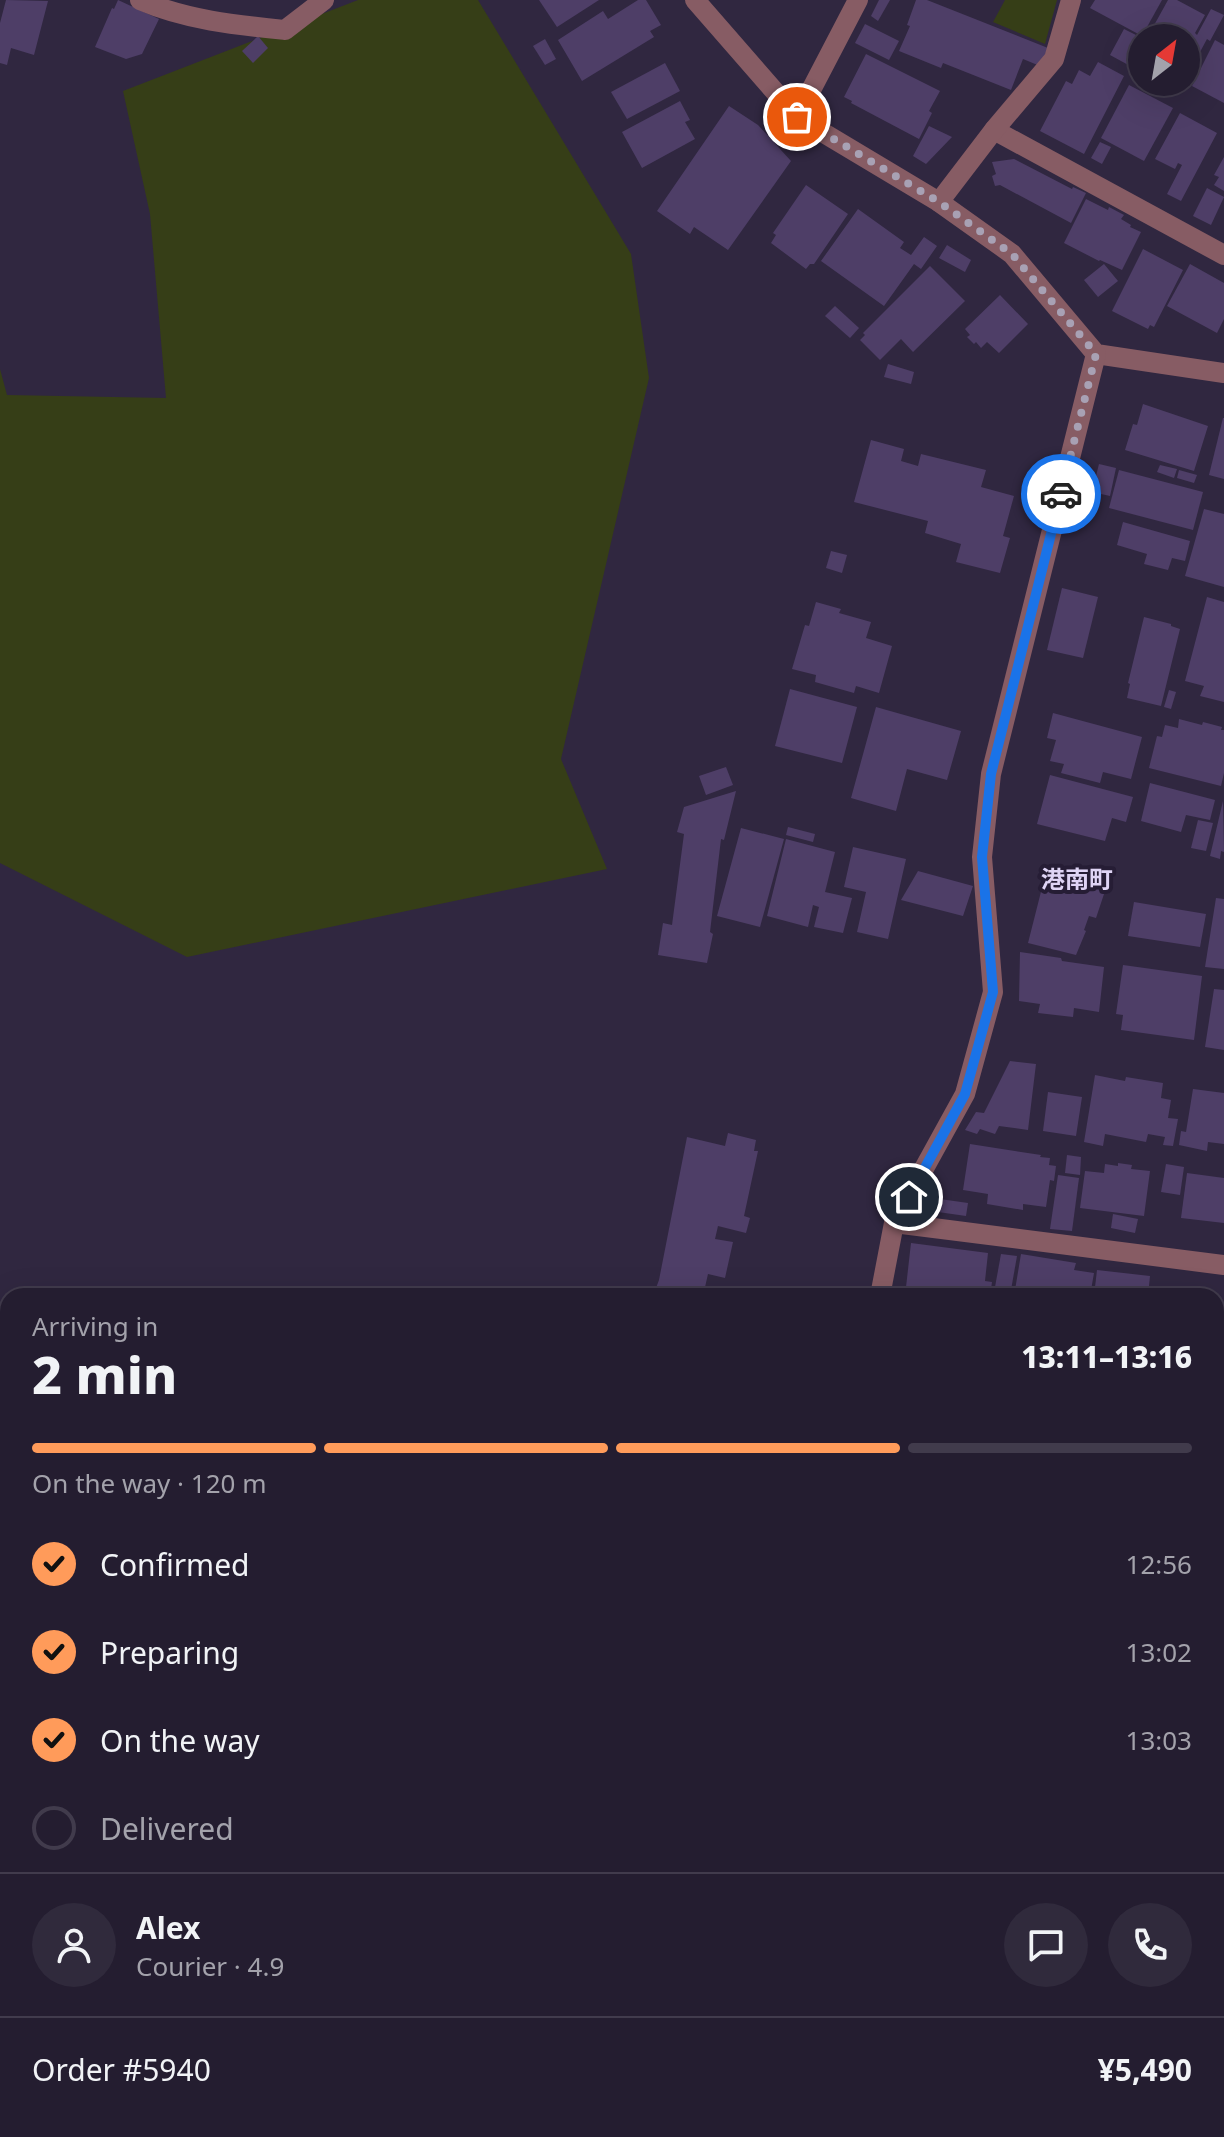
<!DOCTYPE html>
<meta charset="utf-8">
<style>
:root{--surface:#241d30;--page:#302a3c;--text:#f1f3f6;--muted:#a3a2ab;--line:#413b4c;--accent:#ff9b5a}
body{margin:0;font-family:"Noto Sans","Noto Sans JP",sans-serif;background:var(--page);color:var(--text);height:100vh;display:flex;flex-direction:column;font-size:30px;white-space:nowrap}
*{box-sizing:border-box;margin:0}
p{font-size:26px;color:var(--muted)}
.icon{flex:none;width:44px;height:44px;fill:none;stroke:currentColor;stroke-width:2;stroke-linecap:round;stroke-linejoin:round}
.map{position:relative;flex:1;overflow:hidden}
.side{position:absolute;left:0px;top:1288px;width:1224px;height:850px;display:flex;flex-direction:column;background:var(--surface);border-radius:24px 24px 0 0;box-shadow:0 8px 32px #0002,0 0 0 2px var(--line)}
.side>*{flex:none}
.needle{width:52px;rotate:31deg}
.fabs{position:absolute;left:1128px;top:24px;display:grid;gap:16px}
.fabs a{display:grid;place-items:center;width:72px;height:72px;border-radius:50%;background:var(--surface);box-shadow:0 8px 32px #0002,0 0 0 2px var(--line);font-size:40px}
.pin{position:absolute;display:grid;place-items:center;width:68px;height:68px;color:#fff;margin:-34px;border:4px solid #fff;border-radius:50%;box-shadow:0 2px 8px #0007}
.courier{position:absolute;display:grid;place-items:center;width:80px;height:80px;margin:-40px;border:6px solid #1a73e8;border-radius:50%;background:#fff;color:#222;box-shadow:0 2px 10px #0007}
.head em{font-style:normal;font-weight:800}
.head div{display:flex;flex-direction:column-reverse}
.head{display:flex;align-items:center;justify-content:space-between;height:136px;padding:0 32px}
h1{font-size:52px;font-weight:800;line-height:60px}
.bar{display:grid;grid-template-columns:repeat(4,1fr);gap:12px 8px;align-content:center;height:96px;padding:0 32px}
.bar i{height:10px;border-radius:6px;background:var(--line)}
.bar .on{background:var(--accent)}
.bar p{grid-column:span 4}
.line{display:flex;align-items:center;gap:20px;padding:0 32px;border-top:2px solid var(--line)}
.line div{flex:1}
.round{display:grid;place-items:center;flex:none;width:84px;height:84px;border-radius:42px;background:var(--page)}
ol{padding:0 32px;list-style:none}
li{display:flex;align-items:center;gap:24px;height:88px}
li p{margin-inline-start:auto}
li .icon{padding:8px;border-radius:50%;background:var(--accent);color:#111;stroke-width:4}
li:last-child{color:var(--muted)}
li i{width:44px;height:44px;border:4px solid var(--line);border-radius:50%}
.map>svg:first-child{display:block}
.green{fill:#363e17}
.building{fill:#4e3e67}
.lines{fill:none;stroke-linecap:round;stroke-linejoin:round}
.minor{stroke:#875c64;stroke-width:20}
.done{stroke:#a8a1b4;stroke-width:8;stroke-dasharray:0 14.4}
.route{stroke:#1a73e8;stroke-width:10}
.labels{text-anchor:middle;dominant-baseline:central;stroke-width:8;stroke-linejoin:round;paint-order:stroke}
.quarter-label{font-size:24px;font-weight:bold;fill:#dfd4f5;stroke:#261d35}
</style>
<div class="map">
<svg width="1224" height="2137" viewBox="0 0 1224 2137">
<rect width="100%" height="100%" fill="#302740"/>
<g class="green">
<polygon points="358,0 478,0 631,254 649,378 561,759 607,869 187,957 0,863 0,369 7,395 166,398 150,214 123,91"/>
<polygon points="1005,0 1057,0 1045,44 993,22"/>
<polygon points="0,1430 8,1436 8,1730 0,1727"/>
</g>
<g class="building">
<polygon points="6,0 48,1 34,55 11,48 7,65 0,63 0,23"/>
<polygon points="118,0 159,19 142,54 126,59 95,47 112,8 114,9"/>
<polygon points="539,0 599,0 557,27"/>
<polygon points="638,0 646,0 661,25 650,31 654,37 582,81 558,40 603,11 608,19"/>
<polygon points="879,0 890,0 878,21 871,16"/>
<polygon points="916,0 927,0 1048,48 1040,66 1023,59 1011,90 943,63 941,68 899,51 910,26 907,25"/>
<polygon points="1095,0 1162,0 1142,36 1090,8"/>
<polygon points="1168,0 1177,0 1205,15 1195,33 1197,35 1211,9 1224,15 1210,41 1207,39 1186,78 1186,38 1147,38"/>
<polygon points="865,24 899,41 889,60 855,43"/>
<polygon points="1124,29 1142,38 1142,61 1137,58 1132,67 1110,55"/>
<polygon points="258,36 268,48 253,63 242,51"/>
<polygon points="545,39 556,59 545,65 533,46"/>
<polygon points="1215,40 1224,45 1224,103 1192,86"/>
<polygon points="866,54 940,91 929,111 932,113 919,139 851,103 852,101 844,97"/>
<polygon points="1098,62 1124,76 1084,154 1040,131 1066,81 1072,84 1079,70 1090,76"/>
<polygon points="665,63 680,91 627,119 611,92"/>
<polygon points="1129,85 1173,108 1144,161 1101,138"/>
<polygon points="680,101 690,120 685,122 695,139 642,168 622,132"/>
<polygon points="729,106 758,125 791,161 728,250 694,227 690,234 657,211"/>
<polygon points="1180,113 1217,133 1181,201 1167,194 1182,165 1178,163 1175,169 1155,159"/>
<polygon points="929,126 952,137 926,164 913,156"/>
<polygon points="1100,142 1111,147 1102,164 1091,158"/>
<polygon points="1224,157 1224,191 1214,185 1219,177 1214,175"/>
<polygon points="1014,159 1072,189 1073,187 1086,193 1071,223 1000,185 995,186 992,176 996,174 992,162"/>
<polygon points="806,185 848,214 814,264 810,264 806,269 771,243 776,235 773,233"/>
<polygon points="1207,188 1224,197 1211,225 1193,216"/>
<polygon points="1086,199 1108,210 1109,207 1124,215 1121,219 1131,225 1130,227 1141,232 1122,270 1100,260 1099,261 1064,243"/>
<polygon points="858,209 904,242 900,248 911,255 924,237 937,246 921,269 914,264 884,306 821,261"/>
<polygon points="947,245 971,260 965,272 939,258"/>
<polygon points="1143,249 1183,270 1154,327 1150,325 1148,329 1112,311"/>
<polygon points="1104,264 1118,281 1098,297 1084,280"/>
<polygon points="1190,264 1224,283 1224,319 1217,333 1167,306"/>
<polygon points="930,266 965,301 913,352 901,339 880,360 860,340 865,335 863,333"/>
<polygon points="1000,295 1028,324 999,353 987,342 981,348 976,342 974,344 967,337 970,335 965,329"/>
<polygon points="835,306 859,328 850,338 825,316"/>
<polygon points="888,364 914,372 911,384 884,377"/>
<polygon points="1143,404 1208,426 1194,471 1125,450 1133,424 1137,425"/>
<polygon points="1223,418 1224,418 1224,479 1209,475"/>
<polygon points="871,440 904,449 901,461 918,466 921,454 986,470 981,487 1014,496 1003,536 1010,538 1000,573 956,562 961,544 925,533 928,521 854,502"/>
<polygon points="1099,464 1116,468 1110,496 1092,492"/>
<polygon points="1160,465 1177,469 1174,478 1157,472"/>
<polygon points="1119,470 1203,492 1193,530 1109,508"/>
<polygon points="1179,470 1197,475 1194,483 1177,478"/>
<polygon points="1204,509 1224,514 1224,587 1185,576"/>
<polygon points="1123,522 1190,541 1185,561 1172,558 1168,570 1144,564 1147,554 1117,545"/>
<polygon points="831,551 847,555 842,573 826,568"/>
<polygon points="1062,588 1098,597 1083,658 1047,650"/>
<polygon points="1207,597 1224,602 1224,702 1200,696 1204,686 1185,681"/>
<polygon points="816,602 841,609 839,613 871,622 866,638 892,646 879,693 856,686 854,693 815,682 816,675 792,669 805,625 809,626"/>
<polygon points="1144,617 1171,624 1171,626 1180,629 1161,706 1127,698 1130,684 1128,683"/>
<polygon points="790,689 857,707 842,763 775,746"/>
<polygon points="1169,690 1176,692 1171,709 1164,707"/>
<polygon points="876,707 961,731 947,780 907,769 896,811 851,798"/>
<polygon points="1053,713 1142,737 1131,779 1103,772 1100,783 1061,773 1064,764 1050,761 1056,740 1047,738"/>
<polygon points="1179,719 1202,725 1203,722 1222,727 1221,730 1224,730 1224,773 1221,786 1149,768 1157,736 1162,737 1165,725 1178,728"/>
<polygon points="726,767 733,785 706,795 699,776"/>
<polygon points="1050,775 1133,797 1126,822 1112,818 1105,841 1037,824"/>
<polygon points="1150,783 1215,800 1210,820 1186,815 1181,832 1141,821"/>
<polygon points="736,791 724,840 721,839 710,932 713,934 707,963 658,955 663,923 672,925 684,834 677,832 684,807"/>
<polygon points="1223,801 1224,852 1221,851 1220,859 1210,856"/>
<polygon points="1198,820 1213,823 1206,851 1191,848"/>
<polygon points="788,827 815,834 813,842 786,835"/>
<polygon points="741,828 784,839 760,927 717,916"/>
<polygon points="786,839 835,852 825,892 852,898 843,933 814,927 819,907 813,905 808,927 767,916"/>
<polygon points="853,847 906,859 888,939 857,932 866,892 844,887"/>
<polygon points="918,871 973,886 963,916 901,900"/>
<polygon points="1046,872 1106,888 1096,918 1089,916 1084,930 1086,931 1076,955 1028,943"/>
<polygon points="1216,898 1224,899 1224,969 1205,967"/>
<polygon points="1134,902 1206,914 1200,947 1128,936"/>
<polygon points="1020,952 1061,958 1062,961 1104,967 1099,1012 1074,1008 1073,1017 1038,1013 1040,1004 1019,1001"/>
<polygon points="1123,965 1202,976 1194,1040 1121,1030 1123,1015 1116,1014"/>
<polygon points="1214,989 1224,990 1224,1050 1205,1047"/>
<polygon points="1010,1061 1036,1064 1028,1130 999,1126 995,1134 980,1129 977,1134 965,1130 976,1112 984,1113"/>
<polygon points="1095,1075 1125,1081 1126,1077 1163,1083 1161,1098 1171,1100 1168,1118 1178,1119 1173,1146 1163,1145 1165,1137 1148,1134 1146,1142 1105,1134 1103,1146 1084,1142"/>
<polygon points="1193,1089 1224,1093 1224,1144 1208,1142 1207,1151 1179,1145 1181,1131 1186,1132"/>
<polygon points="1048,1092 1082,1097 1076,1136 1043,1131"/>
<polygon points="728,1133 756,1140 754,1151 758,1151 744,1216 750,1218 746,1233 718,1226 715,1239 733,1242 725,1278 708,1274 703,1296 653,1296 659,1280 687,1137 725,1146"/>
<polygon points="970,1144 1041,1155 1040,1157 1050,1158 1049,1165 1056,1166 1054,1181 1050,1180 1046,1207 1023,1204 1023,1210 987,1204 988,1194 963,1190"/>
<polygon points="1067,1155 1081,1157 1080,1175 1065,1173"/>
<polygon points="1118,1163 1132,1165 1131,1169 1150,1171 1144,1216 1080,1208 1085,1171 1104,1173 1105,1164 1118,1166"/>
<polygon points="1166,1164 1184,1167 1180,1195 1161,1192"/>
<polygon points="1187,1173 1224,1178 1224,1223 1181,1218"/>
<polygon points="1058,1175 1079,1178 1072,1231 1050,1229"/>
<polygon points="940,1199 968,1203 966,1216 938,1212"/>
<polygon points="1113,1214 1138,1219 1135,1233 1111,1228"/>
<polygon points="911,1243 988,1253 985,1281 992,1282 990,1296 905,1296"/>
<polygon points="1001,1254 1017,1256 1011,1290 995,1287"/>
<polygon points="1021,1254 1076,1263 1074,1270 1094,1273 1090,1296 1014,1296"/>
<polygon points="1097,1270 1150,1276 1148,1296 1094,1296"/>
<polygon points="1216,1400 1224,1401 1224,1530 1216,1529"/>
<polygon points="1216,1632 1224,1633 1224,1744 1216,1743"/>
</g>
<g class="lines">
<g class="minor">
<path d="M140,0c46,20 96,25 145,30l39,-30"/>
<polyline points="695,0 797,117 939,202 1012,254 1096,354 1224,373"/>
<polyline points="797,117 858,0"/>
<polyline points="994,130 1224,255"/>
<polyline points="939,202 994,130 1054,59 1071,0"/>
<polyline points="894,1223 1224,1265"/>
<polyline points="880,1296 894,1223 965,1094 993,992 982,857 991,774 1096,354"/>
<polyline points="0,1815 8,1817"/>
<polyline points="833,2137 833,2130"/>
</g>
</g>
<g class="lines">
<polyline class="done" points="797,117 939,202 1012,254 1096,354 1061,494"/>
<polyline class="route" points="909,1197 965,1094 993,992 982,857 991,774 1061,494"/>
</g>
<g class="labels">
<g class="quarter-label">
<text x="1077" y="878">港南町</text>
</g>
</g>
</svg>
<div class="fabs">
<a><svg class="needle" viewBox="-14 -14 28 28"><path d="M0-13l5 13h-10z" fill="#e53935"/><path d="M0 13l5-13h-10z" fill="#a3a2ab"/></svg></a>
</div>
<div class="pin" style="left:797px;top:117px;background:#ea580c"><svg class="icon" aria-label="bag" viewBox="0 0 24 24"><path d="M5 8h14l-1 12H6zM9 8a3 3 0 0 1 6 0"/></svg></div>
<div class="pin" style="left:909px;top:1197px;background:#1f2937"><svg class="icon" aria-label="home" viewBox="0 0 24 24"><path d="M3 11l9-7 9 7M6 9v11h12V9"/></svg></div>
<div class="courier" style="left:1061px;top:494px"><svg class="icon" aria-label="car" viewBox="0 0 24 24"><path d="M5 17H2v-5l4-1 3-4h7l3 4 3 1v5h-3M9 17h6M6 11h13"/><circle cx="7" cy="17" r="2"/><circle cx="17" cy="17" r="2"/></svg></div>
<section class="side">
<div class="head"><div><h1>2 min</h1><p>Arriving in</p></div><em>13:11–13:16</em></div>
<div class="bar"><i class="on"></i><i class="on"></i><i class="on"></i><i></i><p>On the way · 120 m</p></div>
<ol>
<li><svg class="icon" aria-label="check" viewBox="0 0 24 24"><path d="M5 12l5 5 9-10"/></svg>Confirmed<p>12:56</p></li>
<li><svg class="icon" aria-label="check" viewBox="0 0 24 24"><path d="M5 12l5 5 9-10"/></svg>Preparing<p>13:02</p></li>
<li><svg class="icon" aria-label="check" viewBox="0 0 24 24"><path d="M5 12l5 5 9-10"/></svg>On the way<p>13:03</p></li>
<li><i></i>Delivered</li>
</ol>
<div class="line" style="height:144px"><a class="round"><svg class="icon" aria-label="person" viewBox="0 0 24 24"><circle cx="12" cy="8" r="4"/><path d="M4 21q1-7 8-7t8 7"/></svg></a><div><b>Alex</b><p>Courier · 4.9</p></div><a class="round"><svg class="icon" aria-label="chat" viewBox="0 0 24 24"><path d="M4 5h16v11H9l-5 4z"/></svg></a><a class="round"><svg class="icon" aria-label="phone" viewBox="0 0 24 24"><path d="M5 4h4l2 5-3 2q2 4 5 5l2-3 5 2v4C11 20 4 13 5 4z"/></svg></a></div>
<div class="line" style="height:104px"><div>Order #5940</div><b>¥5,490</b></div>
</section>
</div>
